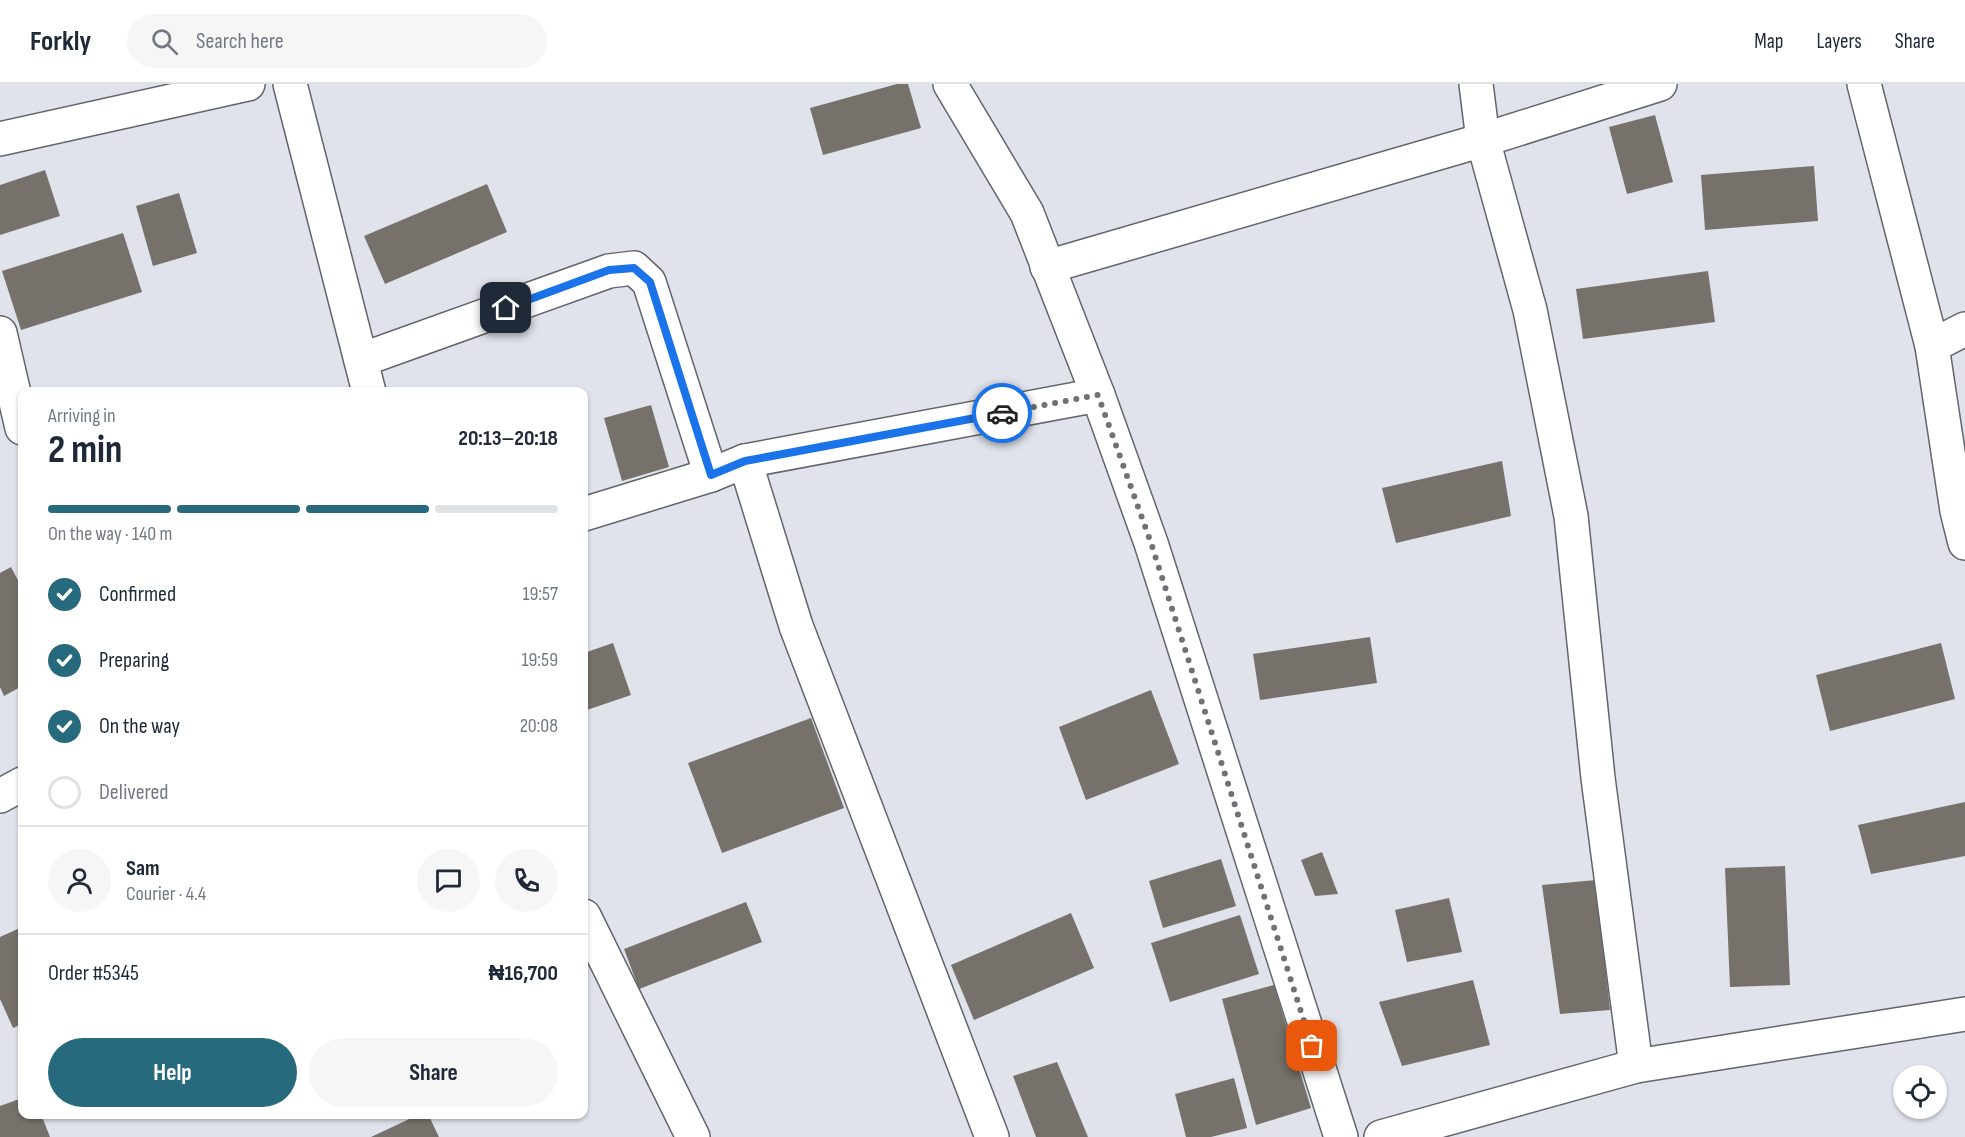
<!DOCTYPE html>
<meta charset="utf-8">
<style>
:root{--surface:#fff;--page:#f6f6f7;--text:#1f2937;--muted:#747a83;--line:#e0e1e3;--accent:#286a7d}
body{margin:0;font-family:"Sofia Sans Condensed",sans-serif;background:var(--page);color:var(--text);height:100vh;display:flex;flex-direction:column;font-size:22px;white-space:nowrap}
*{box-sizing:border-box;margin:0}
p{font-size:20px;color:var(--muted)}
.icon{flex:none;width:33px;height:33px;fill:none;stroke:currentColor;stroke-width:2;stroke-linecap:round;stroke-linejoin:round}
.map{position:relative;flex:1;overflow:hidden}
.drawer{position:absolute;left:18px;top:303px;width:570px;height:732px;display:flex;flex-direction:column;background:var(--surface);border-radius:12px;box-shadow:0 2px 4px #0004}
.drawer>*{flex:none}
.tools{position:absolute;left:1893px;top:981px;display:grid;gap:12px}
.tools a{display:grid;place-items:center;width:54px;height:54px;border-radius:50%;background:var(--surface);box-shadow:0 2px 4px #0004;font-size:30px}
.pin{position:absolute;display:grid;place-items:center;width:51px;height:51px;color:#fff;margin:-26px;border-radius:12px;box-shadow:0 3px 9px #0006}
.courier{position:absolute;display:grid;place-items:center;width:60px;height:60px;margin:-30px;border:4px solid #1a73e8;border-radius:50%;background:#fff;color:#222;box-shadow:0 2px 8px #0007}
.headline em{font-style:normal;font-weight:700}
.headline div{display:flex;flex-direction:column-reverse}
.headline{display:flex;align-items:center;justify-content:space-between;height:102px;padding:0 30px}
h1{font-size:39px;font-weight:700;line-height:45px}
.bar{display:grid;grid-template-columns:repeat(4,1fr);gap:9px 6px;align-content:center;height:72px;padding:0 30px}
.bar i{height:8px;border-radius:4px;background:var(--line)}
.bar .on{background:var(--accent)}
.bar p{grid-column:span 4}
.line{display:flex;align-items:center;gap:15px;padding:0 30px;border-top:2px solid var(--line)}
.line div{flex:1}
.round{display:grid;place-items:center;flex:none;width:63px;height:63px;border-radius:32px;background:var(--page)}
ol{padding:0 30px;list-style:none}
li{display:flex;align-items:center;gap:18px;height:66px}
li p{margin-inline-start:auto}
li .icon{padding:6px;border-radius:50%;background:var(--accent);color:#fff;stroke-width:4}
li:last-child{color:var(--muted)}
li i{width:33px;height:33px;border:3px solid var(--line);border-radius:50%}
.cta{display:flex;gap:12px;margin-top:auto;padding:12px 30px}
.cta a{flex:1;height:69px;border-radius:36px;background:var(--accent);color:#fff;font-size:24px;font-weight:700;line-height:69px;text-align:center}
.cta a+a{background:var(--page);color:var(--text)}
header{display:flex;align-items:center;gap:36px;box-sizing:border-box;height:84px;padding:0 30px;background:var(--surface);border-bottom:2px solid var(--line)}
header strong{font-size:28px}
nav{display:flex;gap:33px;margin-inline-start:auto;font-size:21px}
.search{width:420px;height:54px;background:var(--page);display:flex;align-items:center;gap:15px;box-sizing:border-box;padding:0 21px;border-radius:33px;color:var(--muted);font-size:22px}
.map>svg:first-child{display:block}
.building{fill:#76716a}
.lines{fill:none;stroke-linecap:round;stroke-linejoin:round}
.minor-casing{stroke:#63656c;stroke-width:36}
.minor{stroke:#fff;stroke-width:33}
.done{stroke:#707176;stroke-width:6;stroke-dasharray:0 10.8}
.route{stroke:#1a73e8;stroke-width:8}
</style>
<header>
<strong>Forkly</strong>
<div class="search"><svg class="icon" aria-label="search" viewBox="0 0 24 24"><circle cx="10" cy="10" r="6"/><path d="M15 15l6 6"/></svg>Search here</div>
<nav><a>Map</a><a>Layers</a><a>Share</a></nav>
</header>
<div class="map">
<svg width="1965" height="1053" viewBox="0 0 1965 1053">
<rect width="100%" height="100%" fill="#e0e3eb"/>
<g class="building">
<polygon points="897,0 908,0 921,44 823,71 810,24"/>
<polygon points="1655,31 1673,98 1627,110 1609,43"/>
<polygon points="1814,82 1818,137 1705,146 1701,91"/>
<polygon points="45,86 60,132 0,151 0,101"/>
<polygon points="487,100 507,148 385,200 364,152"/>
<polygon points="179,109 197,169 153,182 136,122"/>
<polygon points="123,149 142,208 21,246 2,187"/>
<polygon points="1708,187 1715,238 1583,255 1576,205"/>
<polygon points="651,321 669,383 622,397 604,334"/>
<polygon points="1502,377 1511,432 1396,459 1382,404"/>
<polygon points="11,483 22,504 22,602 4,612 0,603 0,489"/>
<polygon points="1370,553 1377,599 1260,616 1253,570"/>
<polygon points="613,559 631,611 584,627 584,569"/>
<polygon points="1941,559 1955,615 1830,647 1816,591"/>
<polygon points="1151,606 1179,680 1086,716 1059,643"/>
<polygon points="811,634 844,724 722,769 688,679"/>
<polygon points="1965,718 1965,772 1871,790 1858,741"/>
<polygon points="1322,768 1338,810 1315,812 1301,776"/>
<polygon points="1221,775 1236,822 1163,844 1149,797"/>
<polygon points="1785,782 1790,901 1730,903 1725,784"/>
<polygon points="1596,796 1610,926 1560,930 1542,801"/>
<polygon points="1449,814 1462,868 1407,878 1395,826"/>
<polygon points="746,818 762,858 639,905 624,865"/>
<polygon points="1071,829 1094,884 974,936 951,881"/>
<polygon points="1240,831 1259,890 1170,918 1151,859"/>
<polygon points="22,843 22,940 13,944 0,915 0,853"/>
<polygon points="1473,896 1490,961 1402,982 1379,918"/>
<polygon points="1274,901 1311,1024 1256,1041 1222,915"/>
<polygon points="1057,978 1088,1053 1036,1053 1013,992"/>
<polygon points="1234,994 1247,1044 1211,1053 1186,1053 1175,1010"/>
<polygon points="22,1014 22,1030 41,1030 50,1053 0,1053 0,1022"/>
<polygon points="420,1030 428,1030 439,1053 371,1053"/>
</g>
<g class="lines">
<g class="minor-casing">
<g id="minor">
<polyline points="290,0 369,308"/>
<polyline points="950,0 1027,129 1098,311 1151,459 1341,1053"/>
<polyline points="1476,0 1483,56 1530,226 1571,432 1598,694 1636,982"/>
<polyline points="1864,0 1932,262 1957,427 1965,459"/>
<polyline points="0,55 248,0"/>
<polyline points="1047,183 1483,56 1660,0"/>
<polyline points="0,249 22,344"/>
<polyline points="1932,262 1965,245"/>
<polyline points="361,276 609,187 634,184 649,198 711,391"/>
<polyline points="745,377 796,542 992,1053"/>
<polyline points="584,430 711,391 745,377 1098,311"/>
<polyline points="0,712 22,700"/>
<polyline points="584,832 693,1053"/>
<polyline points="1381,1053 1636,982 1965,930"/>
</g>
</g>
<use href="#minor" class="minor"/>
</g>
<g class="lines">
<polyline class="done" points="1002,329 1098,311 1151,459 1312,962"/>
<polyline class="route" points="506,224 609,186 634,184 650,198 711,391 745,377 1002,329"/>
</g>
</svg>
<div class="tools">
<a><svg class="icon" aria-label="locate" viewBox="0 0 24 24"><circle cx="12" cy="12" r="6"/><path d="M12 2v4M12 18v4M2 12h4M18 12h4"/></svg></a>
</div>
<div class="pin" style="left:1312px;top:962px;background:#ea580c"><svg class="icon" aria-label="bag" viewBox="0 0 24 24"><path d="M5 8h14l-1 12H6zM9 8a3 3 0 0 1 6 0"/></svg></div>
<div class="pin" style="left:506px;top:224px;background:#1f2937"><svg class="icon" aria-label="home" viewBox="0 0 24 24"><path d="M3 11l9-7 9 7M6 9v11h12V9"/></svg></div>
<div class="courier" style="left:1002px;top:329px"><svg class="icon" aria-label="car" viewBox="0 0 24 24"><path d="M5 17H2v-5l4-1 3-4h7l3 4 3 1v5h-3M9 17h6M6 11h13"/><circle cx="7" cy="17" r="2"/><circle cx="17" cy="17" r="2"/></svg></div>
<section class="drawer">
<div class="headline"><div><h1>2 min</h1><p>Arriving in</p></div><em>20:13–20:18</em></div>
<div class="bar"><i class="on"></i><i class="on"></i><i class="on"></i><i></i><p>On the way · 140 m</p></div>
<ol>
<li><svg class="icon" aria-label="check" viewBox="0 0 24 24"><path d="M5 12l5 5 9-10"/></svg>Confirmed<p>19:57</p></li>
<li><svg class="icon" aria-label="check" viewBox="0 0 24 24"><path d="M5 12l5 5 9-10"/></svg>Preparing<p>19:59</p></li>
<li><svg class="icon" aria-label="check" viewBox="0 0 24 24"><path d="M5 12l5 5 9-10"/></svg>On the way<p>20:08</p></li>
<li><i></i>Delivered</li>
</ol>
<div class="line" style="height:108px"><a class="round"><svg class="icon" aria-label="person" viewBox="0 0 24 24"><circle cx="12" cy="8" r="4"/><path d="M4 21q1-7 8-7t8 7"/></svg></a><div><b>Sam</b><p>Courier · 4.4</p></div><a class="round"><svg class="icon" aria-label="chat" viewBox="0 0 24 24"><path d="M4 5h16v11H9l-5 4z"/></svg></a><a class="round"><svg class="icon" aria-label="phone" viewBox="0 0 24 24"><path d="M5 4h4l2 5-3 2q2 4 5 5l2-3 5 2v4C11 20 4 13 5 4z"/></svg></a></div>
<div class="line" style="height:78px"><div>Order #5345</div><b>₦16,700</b></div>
<div class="cta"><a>Help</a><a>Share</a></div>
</section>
</div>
